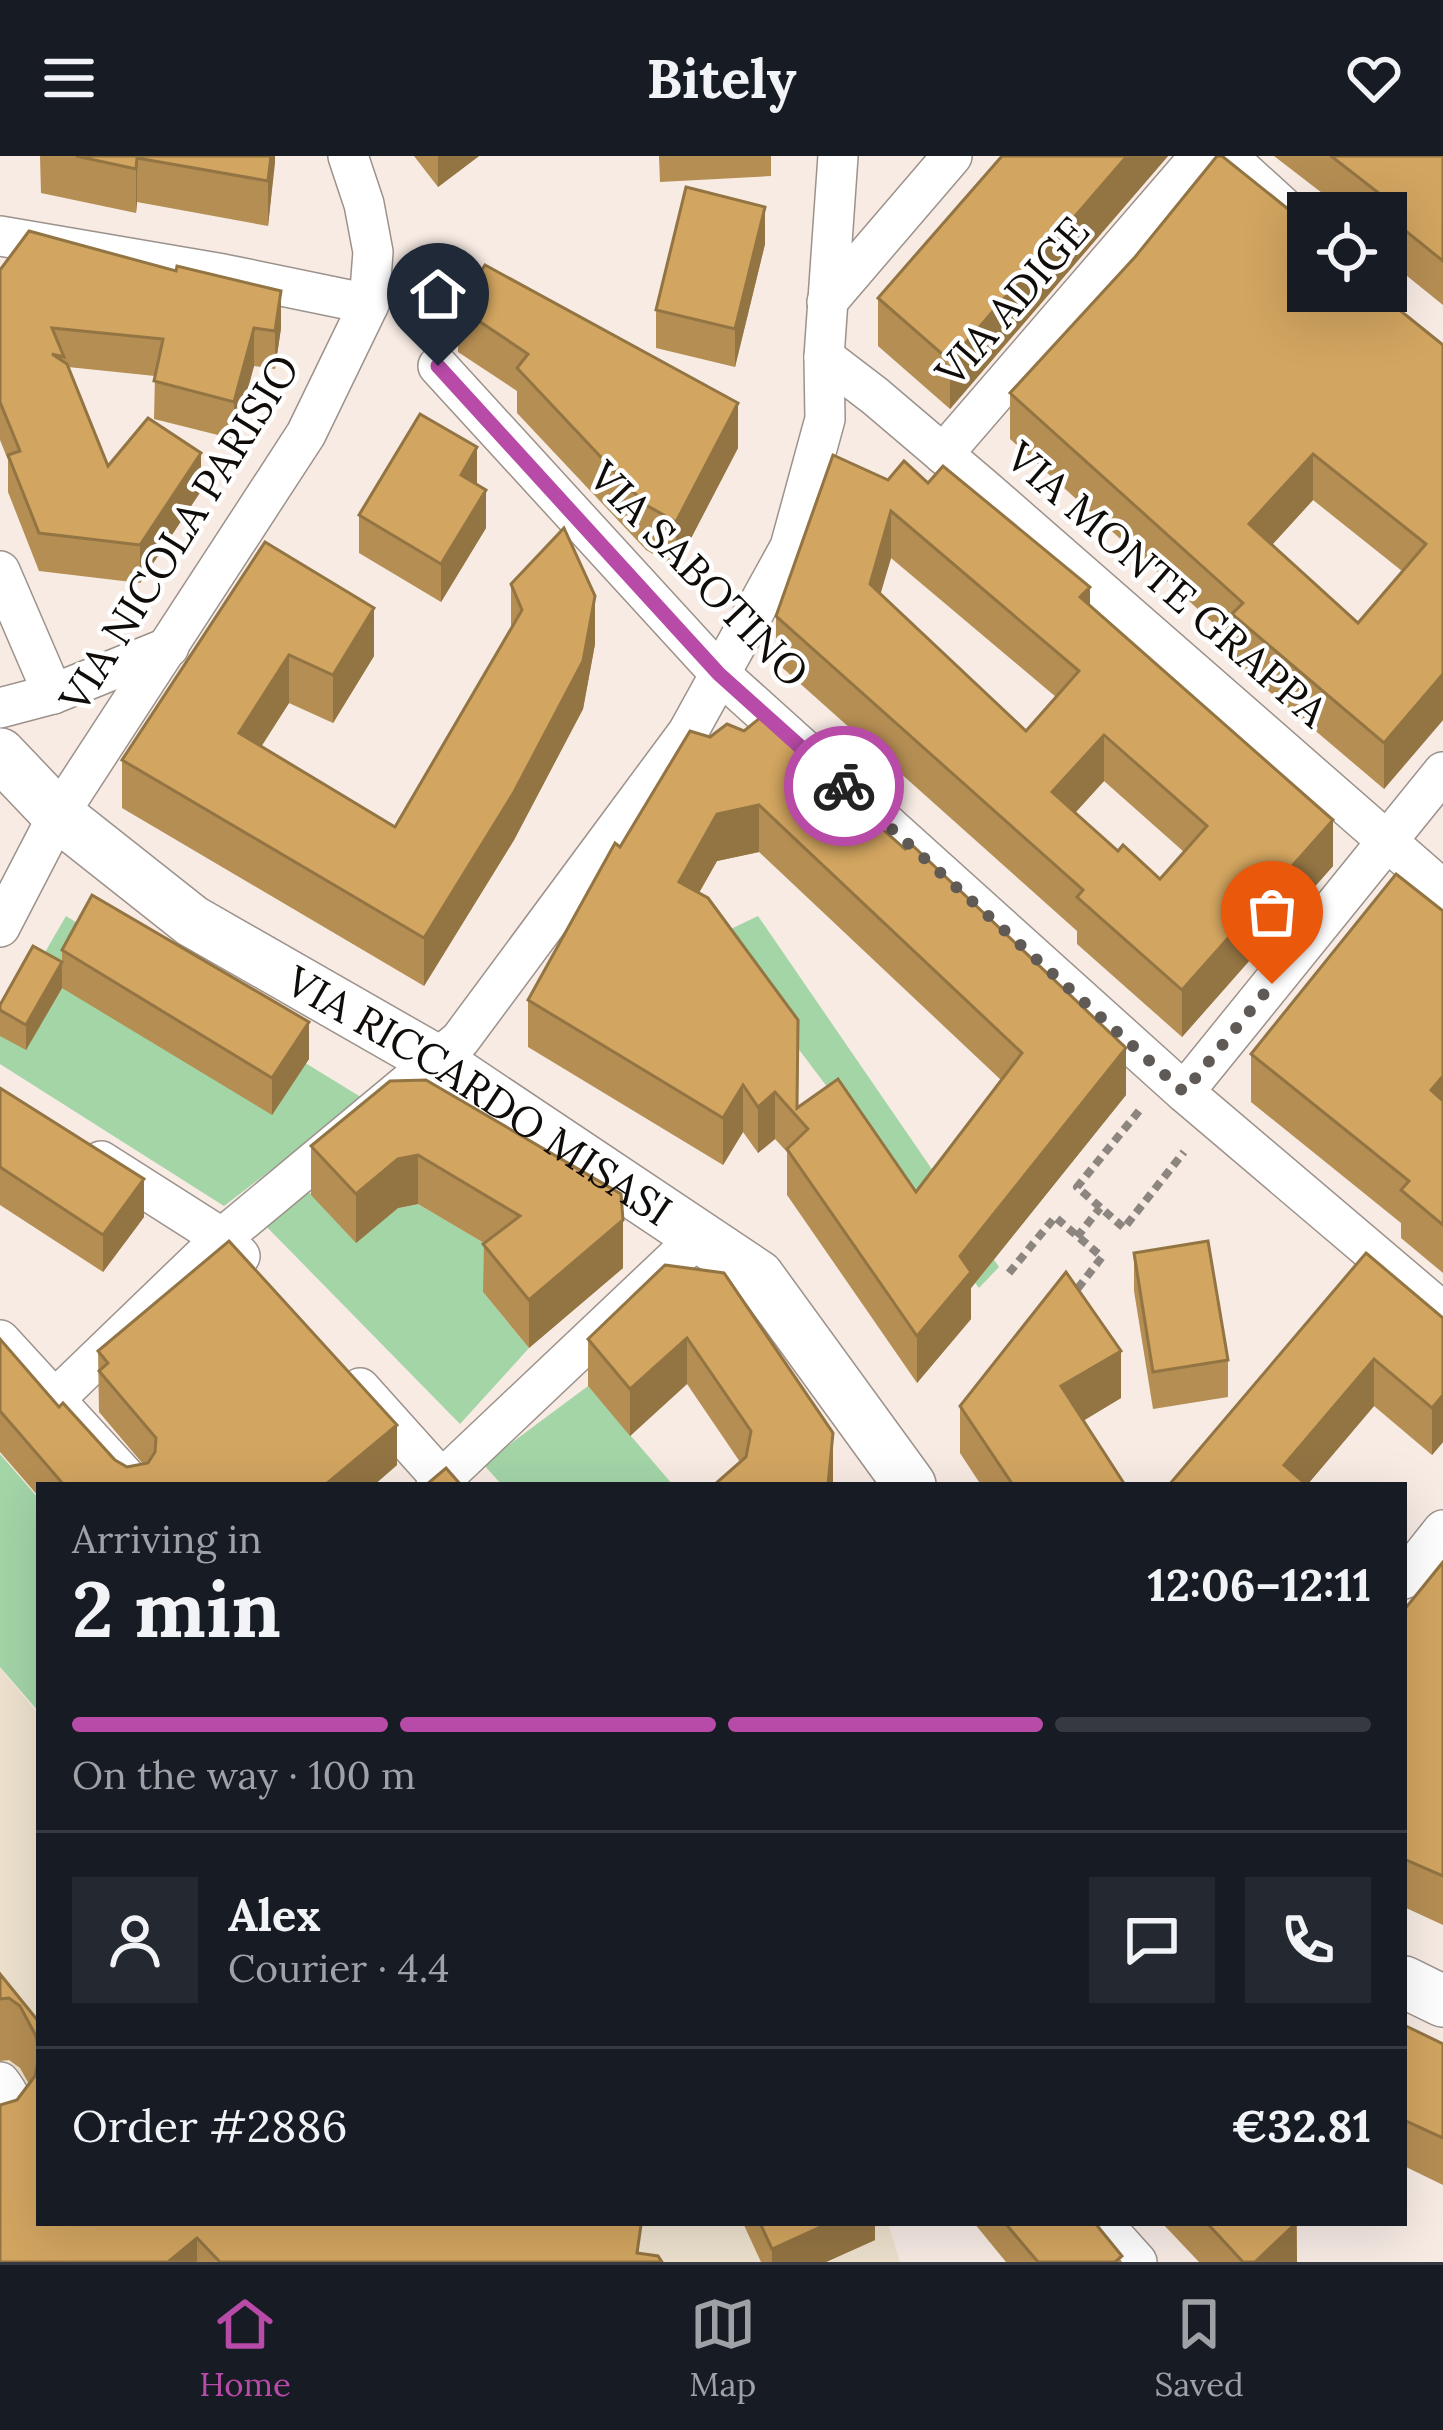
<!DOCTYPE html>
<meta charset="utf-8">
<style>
:root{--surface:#171b24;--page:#242831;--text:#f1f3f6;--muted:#9ea1a6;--line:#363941;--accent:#b84aa8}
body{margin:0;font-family:Lora,serif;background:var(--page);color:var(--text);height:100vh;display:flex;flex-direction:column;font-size:45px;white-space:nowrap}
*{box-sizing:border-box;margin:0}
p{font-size:39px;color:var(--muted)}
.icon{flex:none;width:66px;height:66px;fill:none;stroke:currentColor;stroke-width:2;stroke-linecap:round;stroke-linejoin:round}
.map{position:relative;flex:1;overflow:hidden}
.side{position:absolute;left:36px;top:1326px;width:1371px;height:744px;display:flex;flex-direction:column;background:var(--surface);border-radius:0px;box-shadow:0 12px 48px #0002}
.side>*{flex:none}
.tools{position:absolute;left:1287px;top:36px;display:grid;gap:24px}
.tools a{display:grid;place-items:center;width:120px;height:120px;border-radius:0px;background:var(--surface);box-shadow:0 12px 48px #0002;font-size:60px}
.pin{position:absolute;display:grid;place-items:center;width:102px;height:102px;color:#fff;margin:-123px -51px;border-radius:50% 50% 50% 0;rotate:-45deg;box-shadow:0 0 12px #0007}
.pin .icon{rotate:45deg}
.courier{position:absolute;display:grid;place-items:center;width:120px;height:120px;margin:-60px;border:9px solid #b84aa8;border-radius:50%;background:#fff;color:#222;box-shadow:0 3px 15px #0007}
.overview em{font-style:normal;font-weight:700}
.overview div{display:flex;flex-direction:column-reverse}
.overview{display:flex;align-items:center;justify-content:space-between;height:204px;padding:0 36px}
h1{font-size:78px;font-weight:700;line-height:90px}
.bar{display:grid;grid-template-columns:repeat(4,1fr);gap:18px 12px;align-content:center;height:144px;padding:0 36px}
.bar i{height:15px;border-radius:9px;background:var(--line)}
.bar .current{background:var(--accent)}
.bar p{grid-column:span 4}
.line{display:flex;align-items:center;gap:30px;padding:0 36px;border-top:3px solid var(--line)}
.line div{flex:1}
.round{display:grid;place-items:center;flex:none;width:126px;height:126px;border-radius:0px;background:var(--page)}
header{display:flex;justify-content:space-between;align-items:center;height:156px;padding:0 36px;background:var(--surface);font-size:54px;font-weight:700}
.tabs{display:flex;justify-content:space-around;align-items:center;height:168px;border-top:3px solid var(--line);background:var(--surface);font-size:33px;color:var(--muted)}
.tabs a{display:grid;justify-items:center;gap:6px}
.tabs .current{color:var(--accent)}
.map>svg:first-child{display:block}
.medical{fill:#eee2ce}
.green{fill:#a3d5a7}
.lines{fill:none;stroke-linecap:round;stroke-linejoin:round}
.minor-casing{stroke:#9c928b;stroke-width:42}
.major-casing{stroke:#9c928b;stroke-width:54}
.path{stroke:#8d8580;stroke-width:8;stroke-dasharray:9 6;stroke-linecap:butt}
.minor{stroke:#fff;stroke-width:39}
.major{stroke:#fff;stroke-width:51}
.wall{fill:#b58e53;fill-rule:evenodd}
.shaded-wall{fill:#937443}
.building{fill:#d2a560;stroke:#937443;stroke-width:3;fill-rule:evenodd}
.done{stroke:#605a56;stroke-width:12;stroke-dasharray:0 21.6}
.route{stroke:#b84aa8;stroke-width:15}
.labels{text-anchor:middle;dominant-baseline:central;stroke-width:9;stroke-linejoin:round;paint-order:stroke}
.street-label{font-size:42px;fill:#0f0c09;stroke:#fff}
</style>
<header><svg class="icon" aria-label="menu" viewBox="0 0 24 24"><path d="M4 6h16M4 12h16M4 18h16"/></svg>Bitely<svg class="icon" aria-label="heart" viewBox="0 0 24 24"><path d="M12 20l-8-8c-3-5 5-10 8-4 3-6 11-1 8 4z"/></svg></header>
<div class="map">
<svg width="1443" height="2106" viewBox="0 0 1443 2106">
<rect width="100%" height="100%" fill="#f7ebe4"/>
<polygon class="medical" points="0,1512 39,1559 39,2067 888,2067 900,2106 0,2106"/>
<g class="green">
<polygon points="66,760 364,943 224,1050 0,908 0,874"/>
<polygon points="758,760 999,1111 979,1132 714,781"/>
<polygon points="308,1035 356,1086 398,1052 418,1048 503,1098 483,1136 529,1192 460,1268 259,1063"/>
<polygon points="588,1230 673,1329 502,1329 483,1308"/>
<polygon points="0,1298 39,1343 39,1556 0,1511"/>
</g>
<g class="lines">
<g class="minor-casing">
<g id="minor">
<polyline points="1227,0 1308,74"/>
<polyline points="0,80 223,118 369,148"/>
<polyline points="827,146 952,0"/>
<polyline points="824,201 875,240 982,331 1443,734"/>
<polyline points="438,210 720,518 1184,936 1443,1156"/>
<polyline points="943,298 1200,0"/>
<polyline points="0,415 53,538"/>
<polyline points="0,552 53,538 169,491"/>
<polyline points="0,771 58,659 306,278 369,148 373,96 364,48 348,0"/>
<polyline points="1184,936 1443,616"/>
<polyline points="101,1005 222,1082 240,1100"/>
<polyline points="0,1184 133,1329"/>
<polyline points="360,1232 447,1329"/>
<polyline points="55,1243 222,1082 460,884 688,576 790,391 825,263 824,201 838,0"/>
<polyline points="436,1329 698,1081"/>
<polyline points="1404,1423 1443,1374"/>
<path d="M0,1926c17,22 24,44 0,63"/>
<polyline points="1102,2067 1137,2106"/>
</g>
</g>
<g class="major-casing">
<g id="major">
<path id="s1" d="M0,598l58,61 134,106 243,139 323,216 152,209"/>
<polyline points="1404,1826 1443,1845"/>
</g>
</g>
<g class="path">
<polyline points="1139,955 1077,1031 1124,1072 1184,996"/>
<polyline points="1077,1081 1100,1052"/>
<polyline points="1009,1117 1055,1061 1102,1101 1075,1136"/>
</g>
<use href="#minor" class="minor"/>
<use href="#major" class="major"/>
</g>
<g class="wall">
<polygon points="40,0 275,0 268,70 137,46 136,57 41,37"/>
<polygon points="414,0 479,0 438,31"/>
<polygon points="659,0 771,0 771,20 660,26"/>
<polygon points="1002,0 1168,0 950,253 878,190 878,142"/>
<polygon points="1274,0 1443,0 1443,149 1386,103 1386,57 1348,57"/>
<polygon points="765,88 735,211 656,192 656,154"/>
<polygon points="0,114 281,172 275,213 254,210 234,283 154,263 155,220 68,211 108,310 201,335 140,427 39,415 8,336 8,304 0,284"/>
<path d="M1308,135l135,54v375l-59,69 -152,-129v-20l-222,-201v-46zM1313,344l89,71 -44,52 -86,-78z"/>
<polygon points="458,151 738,292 676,411 646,394 517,257 517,235 458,196"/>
<path d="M888,324l40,3 162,123 243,260 -151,171 -105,-93v-13l-301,-269v-46zM891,402l165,139 -30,34 -146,-137zM1104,625l80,71 -24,27 -42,-28 -42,-39z"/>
<polygon points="477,329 486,372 441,446 359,397 359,359"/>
<polygon points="265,386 374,500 333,567 289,547 261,591 395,671 511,473 511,428 595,488 583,553 514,684 424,830 122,652 122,604"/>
<path d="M690,575l174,82 262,282 -155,193v31l-54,64 -130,-188v-43l-12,-13 -17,14 -15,-21 -20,33 -195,-118v-47zM759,696l242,228 -85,112 -118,-85 -99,-214 18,-32z"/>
<polygon points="1443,755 1443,1117 1401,1082 1401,1067 1251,946 1251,898"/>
<polygon points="62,794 309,903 272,959 62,832 26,894 0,880 0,849 62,806"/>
<polygon points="390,925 623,1112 529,1192 483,1136 484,1087 418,1048 398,1052 356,1087 311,1039 311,990"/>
<polygon points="0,932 144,1061 103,1116 0,1049"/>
<polygon points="1134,1097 1228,1204 1228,1241 1153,1253 1134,1135"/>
<polygon points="1366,1097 1443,1162 1443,1286 1432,1299 1374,1250 1307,1329"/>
<polygon points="665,1109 833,1277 740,1306 687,1228 630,1280 588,1230 588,1183"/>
<polygon points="0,1183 59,1251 115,1304 127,1311 143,1308 99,1256 98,1195 397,1309 374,1329 39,1329 39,1341 0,1296"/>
<polygon points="1121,1242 1083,1265 1125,1329 981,1329 960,1297 960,1250"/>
<polygon points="1443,1406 1443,1769 1404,1751 1404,1454"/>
<polygon points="0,1818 39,1866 39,2067 641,2098 662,2106 0,2106 17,1944 29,1928 20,1912 9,1904 0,1905"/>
<polygon points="1404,1869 1443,1888 1443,2029 1404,2010"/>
<polygon points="743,2067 875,2067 875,2084 826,2106 761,2106"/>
<polygon points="974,2067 1095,2067 1122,2106 1006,2106"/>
<polygon points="1162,2067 1297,2067 1297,2106 1199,2106"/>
</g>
<g class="shaded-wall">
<polygon points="271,0 275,0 275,7 268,70 268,25"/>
<polygon points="438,0 479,0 438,31"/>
<polygon points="1127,0 1168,0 950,253 950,205"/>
<polygon points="137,2 137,46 136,57 136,13"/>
<polygon points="765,51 765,88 735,211 735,173"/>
<polygon points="281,135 281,172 275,213 275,175"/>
<polygon points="254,172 254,210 234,283 234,246"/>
<polygon points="738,247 738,292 676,411 676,366"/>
<polygon points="477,291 477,329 461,319"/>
<polygon points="201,297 201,335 140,427 140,389"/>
<polygon points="1313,298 1313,344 1249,414 1249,368"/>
<polygon points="486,334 486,372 441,446 441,408"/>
<polygon points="891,355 891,402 870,474 870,428"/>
<polygon points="1090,431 1090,477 1080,441"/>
<polygon points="595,440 595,488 583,553 514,684 424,830 424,782"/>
<polygon points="374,452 374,500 333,567 333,519"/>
<polygon points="289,499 289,547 239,625 239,577"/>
<polygon points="1443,518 1443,564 1384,633 1384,587"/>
<polygon points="1104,579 1104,625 1052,682 1052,636"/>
<polygon points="759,649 759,696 717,705 679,772 679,726 717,658"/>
<polygon points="1333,664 1333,710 1182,881 1182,834"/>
<polygon points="62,806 62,832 26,894 26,869"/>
<polygon points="309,866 309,903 272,959 272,922"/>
<polygon points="1126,892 1126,939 971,1132 971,1163 917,1227 917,1180 960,1100"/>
<polygon points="1443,920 1443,968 1431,934"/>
<polygon points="743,929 743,976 723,1009 723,962"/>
<polygon points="775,936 775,983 758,997 758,951"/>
<polygon points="418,999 418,1048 398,1052 356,1087 356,1038 398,1003"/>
<polygon points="144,1023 144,1061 103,1116 103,1079"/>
<polygon points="623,1064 623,1112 529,1192 529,1144"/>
<polygon points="687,1182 687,1228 630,1280 630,1233"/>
<polygon points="1121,1195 1121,1242 1061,1278 1061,1230"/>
<polygon points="1374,1203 1374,1250 1307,1329 1284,1309"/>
<polygon points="1443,1239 1443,1286 1432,1299 1432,1252"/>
<polygon points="397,1269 397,1309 374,1329 325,1329"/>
<polygon points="833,1277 833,1329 828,1329"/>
<polygon points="829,2067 875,2067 875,2084 826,2106 772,2106 772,2093"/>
<polygon points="1296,2067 1297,2106 1255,2106"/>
<polygon points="197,2082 197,2106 168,2106"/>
</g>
<g class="building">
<polygon points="76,0 271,0 268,25 137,2 136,13"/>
<polygon points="1002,0 1127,0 950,205 878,142"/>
<path d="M1217,0h5l86,69v66h68l67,54v329l-59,69 -152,-129 11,-11 -233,-210 125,-136zM1313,298l113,90 -68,79 -109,-99z"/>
<polygon points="1331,0 1443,0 1443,105 1381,55 1389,45"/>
<polygon points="686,31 765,51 735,173 656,154"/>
<polygon points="29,75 176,115 177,110 281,135 275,175 254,172 234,246 154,225 163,183 52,172 64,201 52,198 67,208 108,310 148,262 201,297 140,389 39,377 8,299 20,295 0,246 0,114"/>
<polygon points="485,109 738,247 676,366 646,349 517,212 528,198 458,151"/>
<polygon points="420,258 477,291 461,319 486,334 441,408 359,359"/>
<path d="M833,299l55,25 16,-19 24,22 15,-17 147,121 -10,10 253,223 -151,170 -105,-93 6,-7 -307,-274zM891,355l188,160 -53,60 -156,-147zM1104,579l103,91 -47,53 -37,-34 -5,6 -66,-59z"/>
<polygon points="564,372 595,440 583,505 514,636 424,782 122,604 265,386 374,452 333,519 289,499 239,577 395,671 522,454 511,428"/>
<path d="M766,557l98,90 -5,5 46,41 6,-5 215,204 -166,208 11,16 -54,64 -130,-187 21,-20 -33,-37 -17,15 -15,-22 -20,33 -195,-118 87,-157 5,4 70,-116 20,6 17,-13 17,7zM759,649l263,248 -106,139 -78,-113 -41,29 1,-88 -90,-122 -29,-16 38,-68z"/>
<polygon points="1396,718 1443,755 1443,920 1431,934 1443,945 1443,1069 1401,1034 1409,1025 1251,898"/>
<polygon points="92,739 309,866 272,922 62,794"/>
<polygon points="33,790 62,806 26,869 0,854 0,849"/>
<polygon points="426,924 621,1038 623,1064 529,1144 483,1088 520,1060 418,999 398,1003 356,1038 311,990 390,925"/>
<polygon points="0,932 144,1023 103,1079 0,1011"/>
<polygon points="229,1085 397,1269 325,1329 64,1329 0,1255 0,1183 59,1251 63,1247 115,1304 127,1311 148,1307 155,1296 156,1282 99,1215 108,1207 98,1195"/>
<polygon points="1208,1085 1228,1204 1153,1216 1134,1097"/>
<polygon points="1366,1097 1443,1162 1443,1239 1432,1252 1374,1203 1284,1309 1307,1329 1169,1329"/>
<polygon points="665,1109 724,1117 833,1277 828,1329 714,1329 746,1301 751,1275 687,1182 630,1233 588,1183"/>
<polygon points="1066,1116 1121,1195 1061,1230 1125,1329 1013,1329 960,1250"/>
<polygon points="446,1312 461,1329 426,1329"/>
<polygon points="1443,1406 1443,1720 1404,1703 1404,1454"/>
<polygon points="0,1818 39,1866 39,1896 36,1880 20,1850 9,1842 0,1843"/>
<polygon points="1404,1869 1443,1888 1443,1982 1404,1964"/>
<polygon points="39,1900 39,2067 626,2067 641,2069 637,2097 658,2100 662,2106 220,2106 197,2082 168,2106 0,2106 0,1949 17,1944 35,1920"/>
<polygon points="760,2067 829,2067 772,2093"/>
<polygon points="1005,2067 1095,2067 1122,2100 1115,2106 1038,2106"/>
<polygon points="1207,2067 1296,2067 1255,2106 1243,2106"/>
</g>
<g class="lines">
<polyline class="done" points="844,630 1184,936 1272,828"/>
<polyline class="route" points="438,210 719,518 844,630"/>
</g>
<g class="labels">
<g class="street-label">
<text transform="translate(1012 145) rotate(-49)">VIA ADIGE</text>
<text transform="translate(179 377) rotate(-58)">VIA NICOLA PARISIO</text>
<text transform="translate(699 418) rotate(46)">VIA SABOTINO</text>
<text transform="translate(1167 428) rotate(41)">VIA MONTE GRAPPA</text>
<text stroke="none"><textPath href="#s1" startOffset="591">VIA RICCARDO MISASI</textPath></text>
</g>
</g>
</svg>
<div class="tools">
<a><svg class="icon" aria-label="locate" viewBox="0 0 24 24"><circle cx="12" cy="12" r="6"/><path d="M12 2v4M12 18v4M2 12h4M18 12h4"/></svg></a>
</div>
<div class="pin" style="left:1272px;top:828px;background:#ea580c"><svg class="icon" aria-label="bag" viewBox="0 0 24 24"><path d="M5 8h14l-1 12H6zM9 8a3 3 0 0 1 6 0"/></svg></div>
<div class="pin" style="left:438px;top:210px;background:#1f2937"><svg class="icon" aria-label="home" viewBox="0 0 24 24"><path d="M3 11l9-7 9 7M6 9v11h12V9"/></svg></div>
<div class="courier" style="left:844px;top:630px"><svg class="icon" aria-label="bike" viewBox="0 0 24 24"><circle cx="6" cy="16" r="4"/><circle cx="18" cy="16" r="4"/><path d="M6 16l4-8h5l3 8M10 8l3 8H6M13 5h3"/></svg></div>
<section class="side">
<div class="overview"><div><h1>2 min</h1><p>Arriving in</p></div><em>12:06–12:11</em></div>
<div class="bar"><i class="current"></i><i class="current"></i><i class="current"></i><i></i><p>On the way · 100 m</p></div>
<div class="line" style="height:216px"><a class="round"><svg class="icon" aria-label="person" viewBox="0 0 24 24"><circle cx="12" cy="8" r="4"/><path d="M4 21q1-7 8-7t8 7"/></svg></a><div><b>Alex</b><p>Courier · 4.4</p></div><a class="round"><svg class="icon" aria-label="chat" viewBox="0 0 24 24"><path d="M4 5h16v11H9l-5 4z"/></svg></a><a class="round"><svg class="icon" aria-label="phone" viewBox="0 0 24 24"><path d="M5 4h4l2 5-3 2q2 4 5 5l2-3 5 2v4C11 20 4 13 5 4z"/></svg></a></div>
<div class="line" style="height:156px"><div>Order #2886</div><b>€32.81</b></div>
</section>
</div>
<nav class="tabs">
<a class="current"><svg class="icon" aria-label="home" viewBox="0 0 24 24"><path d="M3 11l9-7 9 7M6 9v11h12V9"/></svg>Home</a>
<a><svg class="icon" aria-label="map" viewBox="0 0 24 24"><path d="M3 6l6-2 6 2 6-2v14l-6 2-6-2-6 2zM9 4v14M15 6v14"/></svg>Map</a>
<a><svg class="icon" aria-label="saved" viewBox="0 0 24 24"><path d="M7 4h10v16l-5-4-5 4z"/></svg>Saved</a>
</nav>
